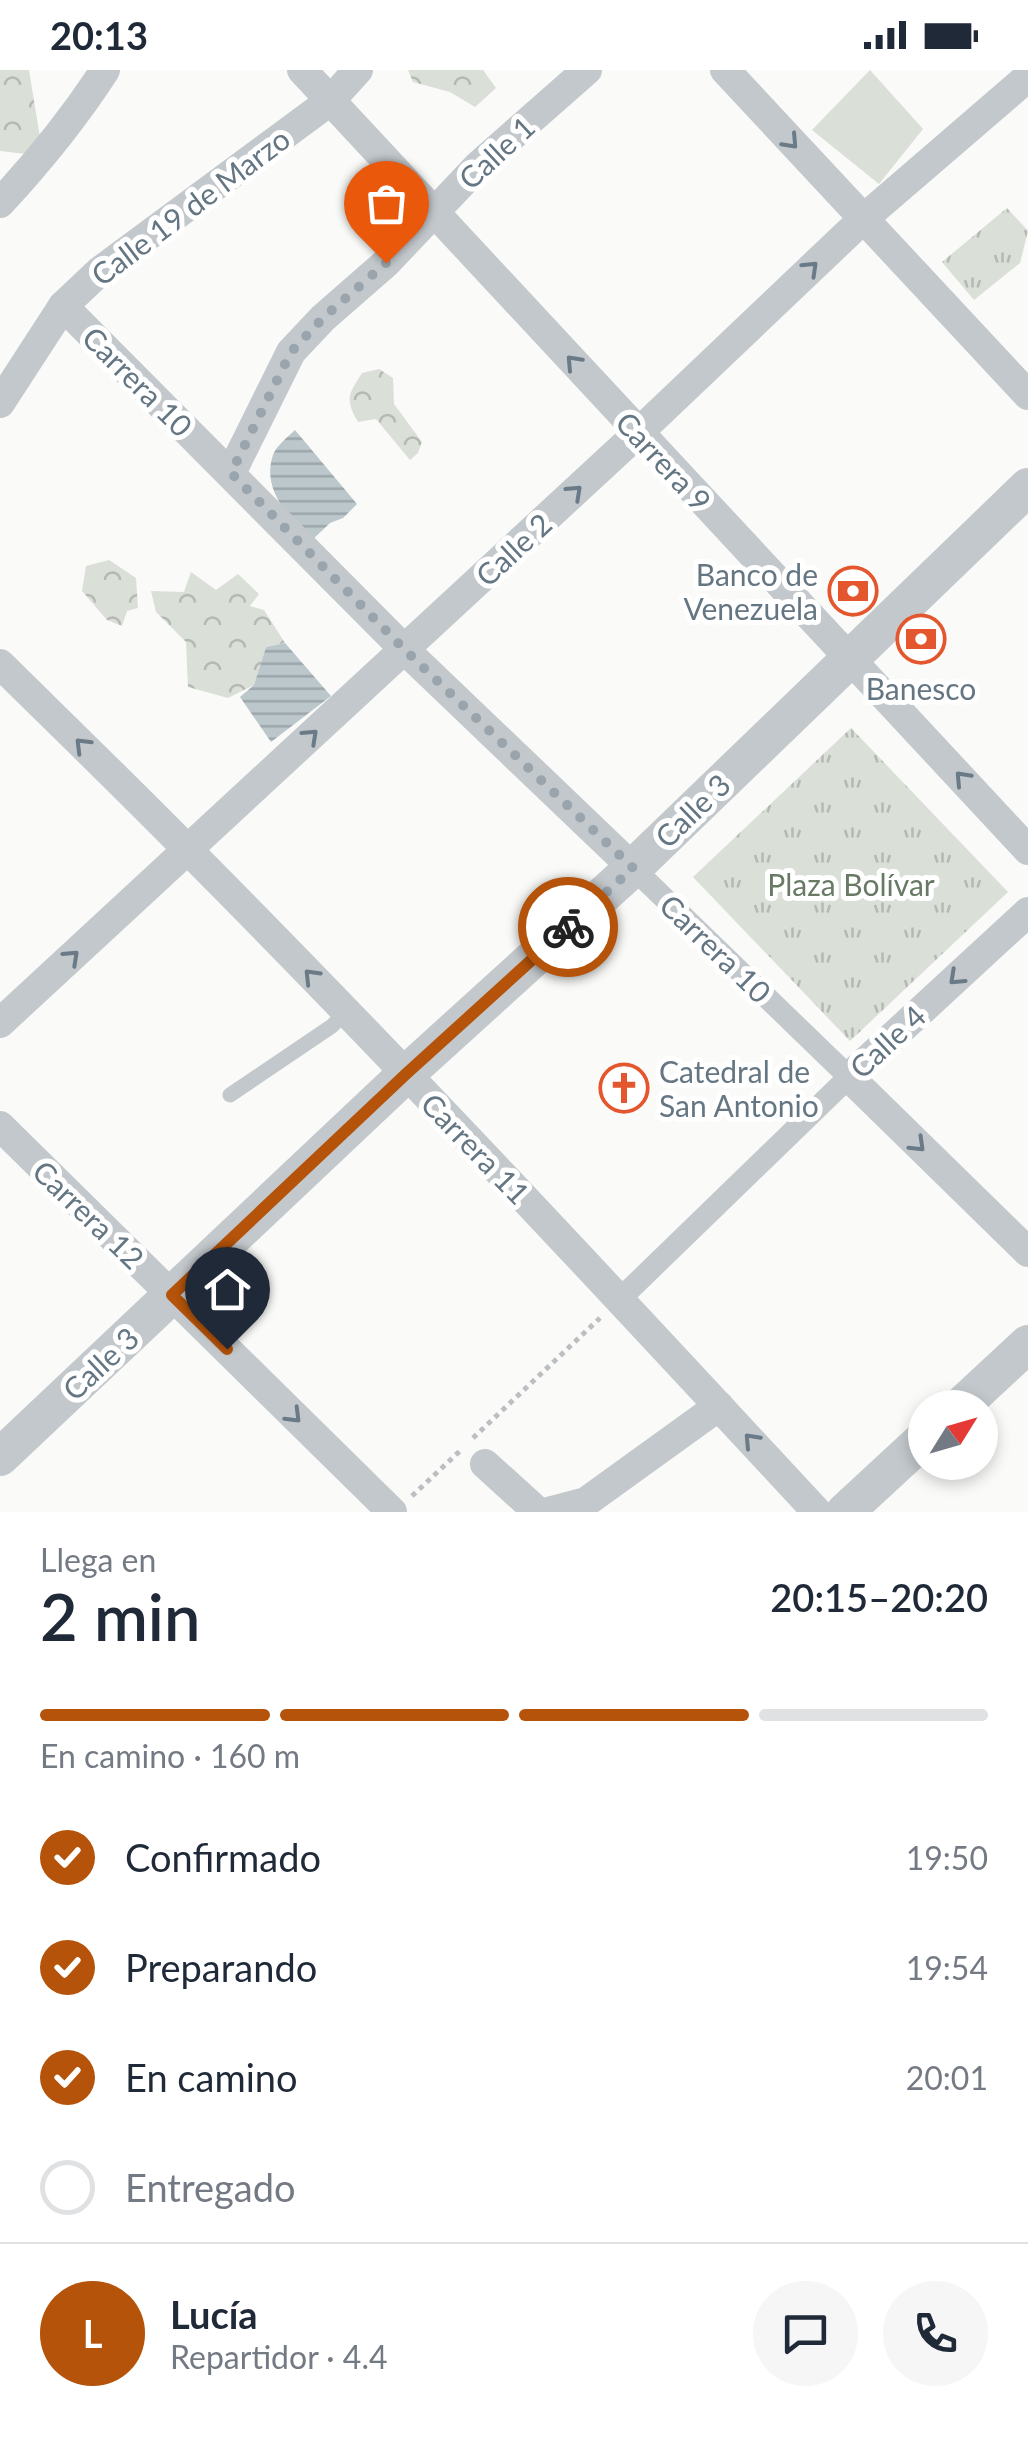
<!DOCTYPE html>
<html lang="es">
<meta charset="utf-8">
<style>
:root{--surface:#fff;--page:#f6f6f7;--text:#1f2937;--muted:#747a83;--line:#e0e1e3;--accent:#b45309}
body{margin:0;font-family:Lato,sans-serif;background:var(--page);color:var(--text);height:100vh;display:flex;flex-direction:column;font-size:38px;white-space:nowrap}
*{box-sizing:border-box;margin:0}
p{font-size:32px;color:var(--muted)}
.icon{flex:none;width:55px;height:55px;fill:none;stroke:currentColor;stroke-width:2;stroke-linecap:round;stroke-linejoin:round}
.map{position:relative;height:1442px;overflow:hidden}
.sheet{display:flex;flex-direction:column;background:var(--surface);flex:1}
.sheet>*{flex:none}
.needle{width:65px;rotate:53deg}
.buttons{position:absolute;left:908px;top:1320px;display:grid;gap:20px}
.buttons a{display:grid;place-items:center;width:90px;height:90px;border-radius:50%;background:var(--surface);box-shadow:0 5px 15px #0003;font-size:50px}
.pin{position:absolute;display:grid;place-items:center;width:85px;height:85px;color:#fff;margin:-102px -42px;border-radius:50% 50% 50% 0;rotate:-45deg;box-shadow:0 0 10px #0007}
.pin .icon{rotate:45deg}
.courier{position:absolute;display:grid;place-items:center;width:100px;height:100px;margin:-50px;border:8px solid #b45309;border-radius:50%;background:#fff;color:#222;box-shadow:0 2px 12px #0007}
.head em{font-style:normal;font-weight:600}
.head div{display:flex;flex-direction:column-reverse}
.head{display:flex;align-items:center;justify-content:space-between;height:170px;padding:0 40px}
h1{font-size:65px;font-weight:600;line-height:75px}
.bar{display:grid;grid-template-columns:repeat(4,1fr);gap:15px 10px;align-content:center;height:120px;padding:0 40px}
.bar i{height:12px;border-radius:8px;background:var(--line)}
.bar .current{background:var(--accent)}
.bar p{grid-column:span 4}
.line{display:flex;align-items:center;gap:25px;padding:0 40px;border-top:2px solid var(--line)}
.line div{flex:1}
.round{display:grid;place-items:center;flex:none;width:105px;height:105px;border-radius:52px;background:var(--page)}
ol{padding:0 40px;list-style:none}
li{display:flex;align-items:center;gap:30px;height:110px}
li p{margin-inline-start:auto}
li .icon{padding:10px;border-radius:50%;background:var(--accent);color:#fff;stroke-width:4}
li:last-child{color:var(--muted)}
li i{width:55px;height:55px;border:5px solid var(--line);border-radius:50%}
.status{display:flex;justify-content:space-between;align-items:center;height:70px;padding:0 50px;background:var(--surface);direction:ltr}
.status svg{height:28px;fill:currentColor}
.map>svg:first-child{display:block}
.grass{fill:url(#grass-tufts)}
.forest{fill:url(#forest-crowns)}
.pitch{fill:#dadfd7}
.water{fill:url(#water-rules)}
.lines{fill:none;stroke-linecap:round;stroke-linejoin:round}
.path{stroke:#bbbfc2;stroke-width:5;stroke-dasharray:5 5;stroke-linecap:butt}
.service{stroke:#c3c8cc;stroke-width:15}
.pedestrian{stroke:#c3c8cc;stroke-width:22}
.minor{stroke:#c3c8cc;stroke-width:30}
.tertiary{stroke:#c3c8cc;stroke-width:38}
.oneway{stroke:#6a7a87}
.done{stroke:#99a4ac;stroke-width:10;stroke-dasharray:0 18}
.route{stroke:#b45309;stroke-width:12}
.labels{text-anchor:middle;dominant-baseline:central;stroke-width:10;stroke-linejoin:round;paint-order:stroke}
.street-label{font-size:30px;fill:#657683;stroke:#fff}
.poi-label{font-size:30px;fill:#657683;stroke:#fff;text-anchor:end}
.park-label{font-size:30px;fill:#687a64;stroke:#fff}
</style>
<div class="status"><b>20:13</b><svg viewBox="0 0 49 12"><path d="M0 12V9h3v3zM5 12V6h3v6zM10 12V3h3v9zM15 12V0h3v12zM26 1h20v11H26zM47 4h2v5h-2z"/></svg></div>
<div class="map">
<svg width="1028" height="1442" viewBox="0 0 1028 1442">
<defs>
<pattern id="grass-tufts" width="24" height="20" patternUnits="userSpaceOnUse" patternTransform="scale(2.5)"><rect width="24" height="20" fill="#dadfd7"/><path d="M3 7l-1-3M5 7V3M7 7l1-3M15 17l-1-3M17 17v-4M19 17l1-3" fill="none" stroke="#b4b9b4"/></pattern>
<pattern id="forest-crowns" width="20" height="18" patternUnits="userSpaceOnUse" patternTransform="scale(2.5)"><rect width="20" height="18" fill="#dadfd7"/><path d="M2 6a3 3 0 1 1 6 0M12 15a3 3 0 1 1 6 0" fill="none" stroke="#b4b9b4"/></pattern>
<pattern id="water-rules" width="6" height="5" patternUnits="userSpaceOnUse" patternTransform="scale(2.5)"><rect width="6" height="5" fill="#bbc7cb"/><path d="M0 2.5h6" fill="none" stroke="#9ca6aa"/></pattern>
</defs>
<rect width="100%" height="100%" fill="#fafaf8"/>
<g class="grass">
<polygon points="1007,138 1028,161 1020,193 974,230 942,192"/>
<polygon points="851,658 1008,822 850,971 693,807"/>
</g>
<g class="forest">
<polygon points="0,0 29,0 43,86 0,81"/>
<polygon points="408,0 483,0 496,18 475,37 450,22 413,12"/>
<path d="M379,299l14,9 1,26 28,38 -4,11 -8,7 -34,-41 -18,3c-13,-23 -10,-27 4,-49z"/>
<polygon points="109,490 136,508 138,538 127,541 122,556 107,550 82,521 86,496"/>
<polygon points="191,502 216,520 238,504 259,524 250,536 264,540 285,573 266,577 254,615 228,628 188,617 186,572 156,542 151,521 184,522"/>
</g>
<polygon class="pitch" points="870,0 923,59 879,114 812,60"/>
<g class="water">
<path d="M295,360l62,74 -14,14 -13,5 -19,18c-21,-24 -50,-50 -38,-86 3,-9 15,-18 22,-25z"/>
<polygon points="285,573 331,626 271,672 240,627 254,615 266,577"/>
</g>
<g class="lines">
<g class="path">
<polyline points="473,1368 600,1248"/>
<polyline points="412,1426 462,1379"/>
</g>
<polyline class="service" points="230,1025 332,956 346,942"/>
<polyline class="pedestrian" points="620,1229 849,1007 633,798"/>
<g class="minor">
<polyline points="302,0 1028,780"/>
<polyline points="725,0 1028,325"/>
<path d="M0,133c39,-42 74,-85 105,-133"/>
<polyline points="63,236 405,580 633,798"/>
<polyline points="0,333 63,236 100,201 330,31 358,0"/>
<polyline points="231,403 291,282 323,248 386,193 478,96 587,0"/>
<path d="M0,594c63,62 126,123 188,186 215,216 422,439 629,662"/>
<polyline points="1028,842 849,1007 1028,1182"/>
<polyline points="0,953 638,363 862,150 1028,7"/>
<polyline points="0,1056 392,1442"/>
<polyline points="485,1394 538,1442"/>
<polyline points="548,1442 586,1432 719,1336"/>
</g>
<g class="tertiary">
<polyline points="959,1338 1028,1274"/>
<polyline points="0,1387 406,1004 633,798 1028,417"/>
<polyline points="845,1442 925,1368"/>
</g>
</g>
<defs><path id="oneway-chevron" d="M-2-3.5L2.5 0L-2 3.5" fill="none" stroke-width="1.6" stroke-linecap="round" stroke-linejoin="round" transform="scale(2.5)"/></defs>
<g class="oneway">
<use href="#oneway-chevron" transform="translate(791 72) rotate(47)"/>
<use href="#oneway-chevron" transform="translate(811 198) rotate(-44)"/>
<use href="#oneway-chevron" transform="translate(573 292) rotate(-133)"/>
<use href="#oneway-chevron" transform="translate(575 422) rotate(-43)"/>
<use href="#oneway-chevron" transform="translate(311 666) rotate(-43)"/>
<use href="#oneway-chevron" transform="translate(82 675) rotate(-135)"/>
<use href="#oneway-chevron" transform="translate(962 708) rotate(-133)"/>
<use href="#oneway-chevron" transform="translate(72 887) rotate(-43)"/>
<use href="#oneway-chevron" transform="translate(311 906) rotate(-134)"/>
<use href="#oneway-chevron" transform="translate(956 908) rotate(137)"/>
<use href="#oneway-chevron" transform="translate(918 1075) rotate(44)"/>
<use href="#oneway-chevron" transform="translate(294 1346) rotate(45)"/>
<use href="#oneway-chevron" transform="translate(751 1370) rotate(-133)"/>
</g>
<g class="lines">
<polyline class="done" points="386,193 323,248 291,282 231,403 405,580 633,798 568,857"/>
<polyline class="route" points="227,1279 172,1225 406,1004 568,857"/>
</g>
<defs>
<g id="bank-ring" transform="scale(2.5)"><circle r="9.5" fill="#fff" stroke="#e4572e" stroke-width="1.5"/><path d="M-6-4H6V4H-6ZM0-2.3a2.3 2.3 0 1 0 0 4.6a2.3 2.3 0 1 0 0-4.6Z" fill="#e4572e"/></g>
<g id="church-ring" transform="scale(2.5)"><circle r="9.5" fill="#fff" stroke="#e4572e" stroke-width="1.5"/><path d="M-1.2-6h2.4v3.5h3.3v2.4h-3.3V6h-2.4V-.1h-3.3v-2.4h3.3Z" fill="#e4572e"/></g>
</defs>
<g fill-rule="evenodd">
<use href="#bank-ring" x="853" y="521"/>
<use href="#bank-ring" x="921" y="569"/>
<use href="#church-ring" x="624" y="1018"/>
</g>
<g class="labels">
<g class="street-label">
<text transform="translate(496 82) rotate(-43)">Calle 1</text>
<text transform="translate(190 136) rotate(-37)">Calle 19 de Marzo</text>
<text transform="translate(138 311) rotate(45)">Carrera 10</text>
<text transform="translate(664 391) rotate(47)">Carrera 9</text>
<text transform="translate(513 479) rotate(-43)">Calle 2</text>
<text transform="translate(692 740) rotate(-44)">Calle 3</text>
<text transform="translate(716 878) rotate(44)">Carrera 10</text>
<text transform="translate(887 971) rotate(-43)">Calle 4</text>
<text transform="translate(476 1078) rotate(46)">Carrera 11</text>
<text transform="translate(89 1144) rotate(44)">Carrera 12</text>
<text transform="translate(100 1293) rotate(-43)">Calle 3</text>
</g>
<g class="poi-label">
<text x="818" y="504">Banco de<tspan x="818" dy="34">Venezuela</tspan></text>
<text x="921" y="618" text-anchor="middle">Banesco</text>
<text x="659" y="1001" text-anchor="start">Catedral de<tspan x="659" dy="34">San Antonio</tspan></text>
</g>
<g class="park-label">
<text x="851" y="814">Plaza Bolívar</text>
</g>
</g>
</svg>
<div class="buttons">
<a><svg class="needle" viewBox="-14 -14 28 28"><path d="M0-13l5 13h-10z" fill="#e53935"/><path d="M0 13l5-13h-10z" fill="#747a83"/></svg></a>
</div>
<div class="pin" style="left:386px;top:193px;background:#ea580c"><svg class="icon" aria-label="bag" viewBox="0 0 24 24"><path d="M5 8h14l-1 12H6zM9 8a3 3 0 0 1 6 0"/></svg></div>
<div class="pin" style="left:227px;top:1279px;background:#1f2937"><svg class="icon" aria-label="home" viewBox="0 0 24 24"><path d="M3 11l9-7 9 7M6 9v11h12V9"/></svg></div>
<div class="courier" style="left:568px;top:857px"><svg class="icon" aria-label="bike" viewBox="0 0 24 24"><circle cx="6" cy="16" r="4"/><circle cx="18" cy="16" r="4"/><path d="M6 16l4-8h5l3 8M10 8l3 8H6M13 5h3"/></svg></div>
</div>
<section class="sheet">
<div class="head"><div><h1>2 min</h1><p>Llega en</p></div><em>20:15–20:20</em></div>
<div class="bar"><i class="current"></i><i class="current"></i><i class="current"></i><i></i><p>En camino · 160 m</p></div>
<ol>
<li><svg class="icon" aria-label="check" viewBox="0 0 24 24"><path d="M5 12l5 5 9-10"/></svg>Confirmado<p>19:50</p></li>
<li><svg class="icon" aria-label="check" viewBox="0 0 24 24"><path d="M5 12l5 5 9-10"/></svg>Preparando<p>19:54</p></li>
<li><svg class="icon" aria-label="check" viewBox="0 0 24 24"><path d="M5 12l5 5 9-10"/></svg>En camino<p>20:01</p></li>
<li><i></i>Entregado</li>
</ol>
<div class="line" style="height:180px"><b class="round" style="background:var(--accent);color:#fff">L</b><div><b>Lucía</b><p>Repartidor · 4.4</p></div><a class="round"><svg class="icon" aria-label="chat" viewBox="0 0 24 24"><path d="M4 5h16v11H9l-5 4z"/></svg></a><a class="round"><svg class="icon" aria-label="phone" viewBox="0 0 24 24"><path d="M5 4h4l2 5-3 2q2 4 5 5l2-3 5 2v4C11 20 4 13 5 4z"/></svg></a></div>
</section>
